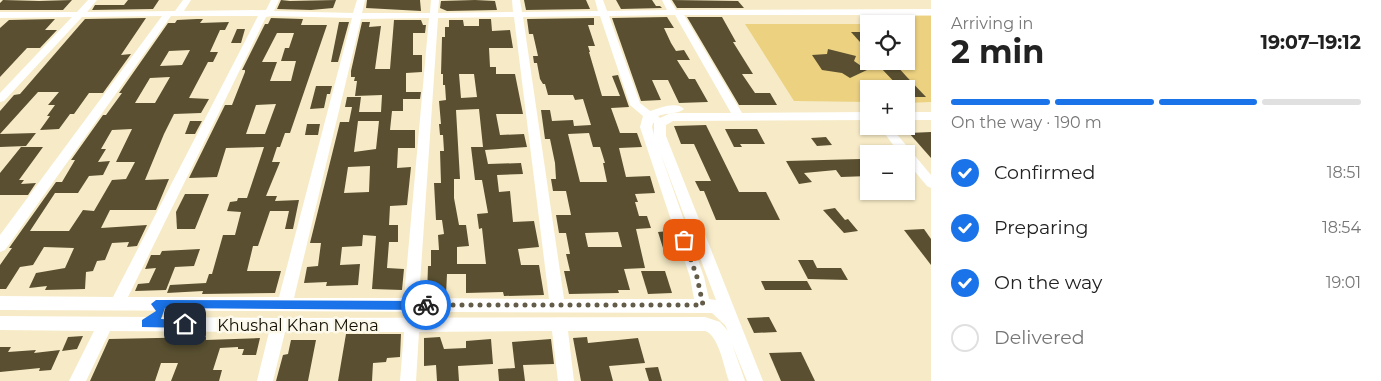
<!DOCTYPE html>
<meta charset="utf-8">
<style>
:root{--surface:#fff;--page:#f6f6f6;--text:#222;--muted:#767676;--line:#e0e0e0;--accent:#1a73e8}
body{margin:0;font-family:Montserrat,sans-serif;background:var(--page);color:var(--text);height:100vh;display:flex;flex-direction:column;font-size:19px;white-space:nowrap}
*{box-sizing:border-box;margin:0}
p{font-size:16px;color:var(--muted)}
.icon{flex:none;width:28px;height:28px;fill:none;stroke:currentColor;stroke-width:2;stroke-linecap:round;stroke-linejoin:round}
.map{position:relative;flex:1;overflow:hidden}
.side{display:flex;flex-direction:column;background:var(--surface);width:450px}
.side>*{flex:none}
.tools{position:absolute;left:860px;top:15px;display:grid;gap:10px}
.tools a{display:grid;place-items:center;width:55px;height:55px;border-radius:0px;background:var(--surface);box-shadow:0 1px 4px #0004;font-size:25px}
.pin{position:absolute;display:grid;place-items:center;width:42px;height:42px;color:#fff;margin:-21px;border-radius:10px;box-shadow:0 2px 8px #0006}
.courier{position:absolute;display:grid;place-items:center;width:50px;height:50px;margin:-25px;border:4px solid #1a73e8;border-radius:50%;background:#fff;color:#222;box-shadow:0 1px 6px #0007}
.summary em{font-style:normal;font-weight:700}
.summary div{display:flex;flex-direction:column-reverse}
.summary{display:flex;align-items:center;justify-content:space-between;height:85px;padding:0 20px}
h1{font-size:32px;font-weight:700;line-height:38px}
.bar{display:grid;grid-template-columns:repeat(4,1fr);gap:8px 5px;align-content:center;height:60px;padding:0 20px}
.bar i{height:6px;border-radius:4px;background:var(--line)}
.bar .on{background:var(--accent)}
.bar p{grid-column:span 4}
ol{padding:0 20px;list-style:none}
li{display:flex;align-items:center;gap:15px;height:55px}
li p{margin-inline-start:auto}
li .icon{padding:5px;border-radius:50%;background:var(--accent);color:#fff;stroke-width:4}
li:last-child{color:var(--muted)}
li i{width:28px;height:28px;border:2px solid var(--line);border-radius:50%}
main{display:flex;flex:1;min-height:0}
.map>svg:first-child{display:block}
.green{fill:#ebd180;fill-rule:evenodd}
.building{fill:#5a5031;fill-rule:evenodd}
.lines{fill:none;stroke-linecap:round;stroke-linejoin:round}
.minor{fill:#fff;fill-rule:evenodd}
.route{fill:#1a73e8}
.done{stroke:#635c48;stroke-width:5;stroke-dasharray:0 9}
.labels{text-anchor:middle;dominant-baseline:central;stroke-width:5;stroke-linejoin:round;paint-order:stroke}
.near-street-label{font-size:16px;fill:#130f04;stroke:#fdf9ea}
</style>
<main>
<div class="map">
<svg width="931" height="381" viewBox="0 0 931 381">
<rect width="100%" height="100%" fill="#f7ebc7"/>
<path class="green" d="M880,16h51v86l-25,1v-14h-37v13l-75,-1 -49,-77h133zM869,24h37v37h-37z"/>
<g class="building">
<polygon points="3,0 39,1 72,0 63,10 0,10 0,3"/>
<polygon points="128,0 159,0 153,9 92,10 95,5 124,5"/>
<polygon points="281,0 290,1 336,0 333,8 311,10 277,9"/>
<polygon points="367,0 420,0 421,11 366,8"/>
<polygon points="475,0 495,1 497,10 447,11 440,8 441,1"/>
<polygon points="524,0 586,0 590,9 526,10"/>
<polygon points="616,0 652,0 656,6 660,6 662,8 621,9"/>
<polygon points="672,0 738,1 744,8 677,8"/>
<polygon points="667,17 674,28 664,28 671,43 676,51 684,50 690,60 677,60 689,79 695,79 708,102 679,103 668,80 652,80 661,100 641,101 612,18"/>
<polygon points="687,17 722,17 736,42 733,42 753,74 742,74 755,93 770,93 777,105 739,105"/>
<polygon points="146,18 121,55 131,54 103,93 89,93 74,114 70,114 59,129 40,130 50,116 47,116 55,105 48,105 59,92 38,92 0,134 36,133 26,146 0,147 0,111 14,95 20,94 85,19"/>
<path d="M271,18l32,1 -2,6h26l-37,108h-5l-5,14h-3l-5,15h8l-14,34h11l-2,5 24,-1 -6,29h-8l4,-18h-19l-12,35h-5l-6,25h34l-6,22 -73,1 1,-3 -36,2 3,-8 36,-2 3,-9h3l11,-39h12l6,-23 -14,-1 3,-9 7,-1 1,-3h9l17,-51 -38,1 -9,29 -28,1 36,-73h7l13,-33v-2h-3l23,-46h3zM277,33h17l-5,15h-4l-4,13h15l-5,20h-21l7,-19h-15zM276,104l-11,30h-19l10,-29z"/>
<path d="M594,18v7h-6l7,21h-7l2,6h-1l13,44h18l-8,-20 6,-1 11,32 -18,1 9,25h17l5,14 -23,1 7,29 24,-1 5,17 -20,1 3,8h-3l4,14h8l4,12 -15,1 9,39 -21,1 6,21h-12l1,3 -50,1 -5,-23h6l-4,-17h4l-4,-21h-7l-3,-18h15l-5,-24h-13l-2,-12h5l-1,-16 -5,-24h-5l-4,-29h9l2,11 21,-1 1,6 17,-1 -8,-26 -8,1 -2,-5h-25l-3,-11h-2l-3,-5 -3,-16h-3l-1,-7h5l-5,-22h-4l-2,-15zM589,133l4,14h7l5,16h-2l4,19h-27l-12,-48zM618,232l4,15h-34l-3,-14z"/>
<path d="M197,19h6l-3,4 29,-1 -4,8h-5l-10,22h8l-5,10h-5l-19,36 20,1 -8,14 -27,1 -10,20 -19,46 24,-1 -13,31h-46l-9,18 46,-3 -10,21 -10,1 2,-5 -17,1 -7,17 -8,1 -4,10 -7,1 -1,17 -40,1 2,-4 -18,2 7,-15 29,-5 9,-20 -30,-1 -11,18 -13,2 -14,22h-6v-24l12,-17h-3l47,-66h6l13,-22h-4l32,-45h3l16,-22h-3l49,-70h7l2,-3zM190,50l-8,15 -22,1 9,-15zM170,77l-15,26h-20l15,-25zM132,129l-16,33h19l-9,17 -14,1 -18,31 -11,-1 -14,21h-39l25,-38h23l11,-17 14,-1 7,-14 -12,1 8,-13h-5l11,-19z"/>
<path d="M479,19h12l1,12 18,-1 3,18h-24l1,19h6v7h19l8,40h-27l4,21 24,-1 3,13 -42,3 3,14 33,-1 2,11 -26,1 2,17 11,-1 3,31 21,-1 5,26 -21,2 3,16h18l5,30 -40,1 -1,-4 -37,1v-19h-19l-1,21h-19l1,-29h3v-16h8l-1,-15 6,-1 -2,-14h-6l-2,-37h7l-1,-32h4l-1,-16h-3l-1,-11h2l-2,-23 7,-1 -1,-15h-2v-11h-2l1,-37h3v-10h4v-7h14l1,6h15zM459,74h15l3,23 -16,1zM479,109l4,38h-12l4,33h7l6,33 -11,1 2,15 3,-1 4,36h-29v-17l12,-1 -3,-21h-7l-5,-27v-19h6l-4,-69z"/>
<polygon points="9,20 55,19 45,30 57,30 40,48 27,48 0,77 0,28"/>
<path d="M394,20h27l2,5h3l-1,8h-12v22h9v17l-16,1v19h15l-1,7h-17v12h-11l-2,19h25v18h-17l-1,20 14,-1 -4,38 -17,1 -1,19h9v17h-9l-2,26 17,1 -2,21 -30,-1 4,-53 -13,-1 -1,11 -20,1 -2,18 20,-1 -2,21 -32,1 1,-4 -23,1 3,-16 11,-1 3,-23h-11l30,-121h9l3,-15h-7l2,-10h14l-2,15h22l1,-17 -27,1 2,-15h-3l1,-4h-4v-6l11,-49h8l-1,5 12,-1 -6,43h15zM358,121h21l-3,28 -22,3zM370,166l-1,26 -25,1 4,-26z"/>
<polygon points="339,22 349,22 338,62 331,62"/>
<polygon points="237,29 245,29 241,43 231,43"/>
<polygon points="851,32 866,32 869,35 869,52"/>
<polygon points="828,49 856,56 854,61 867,70 850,78 842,73 822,70 812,55 827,54"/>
<polygon points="897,66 906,76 926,97 909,97 906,89 901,89 880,67"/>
<polygon points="316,86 332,86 330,94 327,94 324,108 310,109"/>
<polygon points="190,121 202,121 195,134 185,134"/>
<polygon points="307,124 320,124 318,135 305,135"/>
<polygon points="706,125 739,192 766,192 780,220 716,220 704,191 700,191 695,181 711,181 694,144 681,144 674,126"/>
<polygon points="725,129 757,129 765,144 740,144 742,147 734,147"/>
<polygon points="931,132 931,158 909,133"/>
<polygon points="826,137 832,145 817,146 811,138"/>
<polygon points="21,147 43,147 19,180 24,180 21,184 36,183 28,195 0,195 0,173"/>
<polygon points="861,159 869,169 869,176 841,177 836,170 804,173 812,182 799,184 786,161"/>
<polygon points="185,194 209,194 195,229 177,229 176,212"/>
<polygon points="835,208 845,220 848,219 858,231 844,233 823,210"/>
<polygon points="924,229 931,239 931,265 904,230"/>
<polygon points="669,231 675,248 663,248 658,232"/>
<polygon points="200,249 194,266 175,267 166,290 135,291 138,284 149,283 156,268 145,269 151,255 160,255 162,251"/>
<polygon points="798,260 813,260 817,268 841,268 848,280 808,279"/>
<polygon points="641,271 665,271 672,293 648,294"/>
<polygon points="761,281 807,281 812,290 765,290"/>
<polygon points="769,317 777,332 754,333 747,318"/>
<polygon points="346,334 401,334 400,357 387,358 386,362 373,363 372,381 338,381"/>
<polygon points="83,336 77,349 62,351 68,337"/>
<polygon points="206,337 206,340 260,338 256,355 242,355 244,349 238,349 238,347 220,348 213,370 222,370 219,381 171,381 178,363 161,363 155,381 90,381 109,339"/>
<polygon points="440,337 444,349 466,348 466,341 491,339 493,364 458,366 459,381 437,381 436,365 424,366 424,338"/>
<polygon points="587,337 588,343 638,338 645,363 609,366 613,381 581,381 573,338"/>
<polygon points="551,339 554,364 523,365 525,381 499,381 498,369 515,368 512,342"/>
<polygon points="291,340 316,340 308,381 276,381 283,355 288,354"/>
<polygon points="0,347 11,347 8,352 36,350 34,353 60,350 51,370 39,371 40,368 0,372"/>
<polygon points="801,352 815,381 781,381 769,353"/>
<polygon points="658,367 662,381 649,381 645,368"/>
</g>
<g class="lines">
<g class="minor">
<path d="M88,0h9l-10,12 88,-1 8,-11h8l-7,11 82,-1 5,-10h8l-5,11 79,2 4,-13h8l-3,13h68l1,-13h8l-1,13 75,-1 -1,-12h8l2,12 76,-1 -3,-11h8l4,11 60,-1 -5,-10h8l6,10 255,-1v6h-247l58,98 127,-1v8l-196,1 -7,4v11l97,245h-16l-15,-37 13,37h-16c-5,-13 -10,-46 -24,-50h-137l6,50h-16l-6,-50 -133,1 -3,49h-16l4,-49h-119l-12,49h-16l12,-49 -159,-1 -24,50h-17l25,-50 -94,-1v-14l279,2 426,-1 15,5 8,9 -3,-6 -13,-12 -712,-3v-14l113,1 145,-281h-87l-166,234 -5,2v-17l162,-219 -80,1 -78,84 -4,1v-9l72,-76 -72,1v-6h77zM675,15l56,98h-60l-11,5 -2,-2c8,-3 21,-2 26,-7 -8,-8 -23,-1 -34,2l-10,-8 -31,-87zM272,16l80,2 -73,279h-151l138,-280zM600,16l30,89 13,11 -3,11 50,150 4,22h-130l-41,-282zM514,17l35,282 -130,-1 19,-280zM429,18l-25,280h-110l67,-279zM653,123h1v12l-2,-8zM660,152l56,148 -7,-1 -5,-22z"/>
<rect x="906" y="112" width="25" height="8"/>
<polygon points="879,126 890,126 931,175 931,188 927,186 906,161 906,154 900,154"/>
</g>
</g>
<polygon class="route" points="156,300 426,301 431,305 426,310 165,308 161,319 185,320 190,324 188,328 142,327 142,320 156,311 151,304"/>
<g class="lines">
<polyline class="done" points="426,305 703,305 697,277 684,240"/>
</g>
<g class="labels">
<g class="near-street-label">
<text x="298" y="325">Khushal Khan Mena</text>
</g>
</g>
</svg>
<div class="tools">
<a><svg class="icon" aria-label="locate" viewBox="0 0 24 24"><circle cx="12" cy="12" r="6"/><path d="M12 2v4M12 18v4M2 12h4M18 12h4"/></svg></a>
<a>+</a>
<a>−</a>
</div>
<div class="pin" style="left:684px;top:240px;background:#ea580c"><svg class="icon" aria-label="bag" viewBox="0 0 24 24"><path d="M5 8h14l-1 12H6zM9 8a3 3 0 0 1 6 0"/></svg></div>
<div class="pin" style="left:185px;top:324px;background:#1f2937"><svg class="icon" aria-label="home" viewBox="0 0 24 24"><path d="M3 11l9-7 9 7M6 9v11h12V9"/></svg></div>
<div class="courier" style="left:426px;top:305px"><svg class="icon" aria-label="bike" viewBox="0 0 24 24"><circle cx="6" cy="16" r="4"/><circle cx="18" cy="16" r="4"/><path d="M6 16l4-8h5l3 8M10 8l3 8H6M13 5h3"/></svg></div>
</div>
<section class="side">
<div class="summary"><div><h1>2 min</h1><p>Arriving in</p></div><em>19:07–19:12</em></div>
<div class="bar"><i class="on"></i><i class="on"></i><i class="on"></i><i></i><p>On the way · 190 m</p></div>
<ol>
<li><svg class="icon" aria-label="check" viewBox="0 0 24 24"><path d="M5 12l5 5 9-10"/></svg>Confirmed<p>18:51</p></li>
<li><svg class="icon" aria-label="check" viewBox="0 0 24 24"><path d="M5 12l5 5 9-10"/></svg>Preparing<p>18:54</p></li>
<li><svg class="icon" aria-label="check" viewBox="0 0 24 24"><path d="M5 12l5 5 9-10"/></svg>On the way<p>19:01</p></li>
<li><i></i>Delivered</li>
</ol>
</section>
</main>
